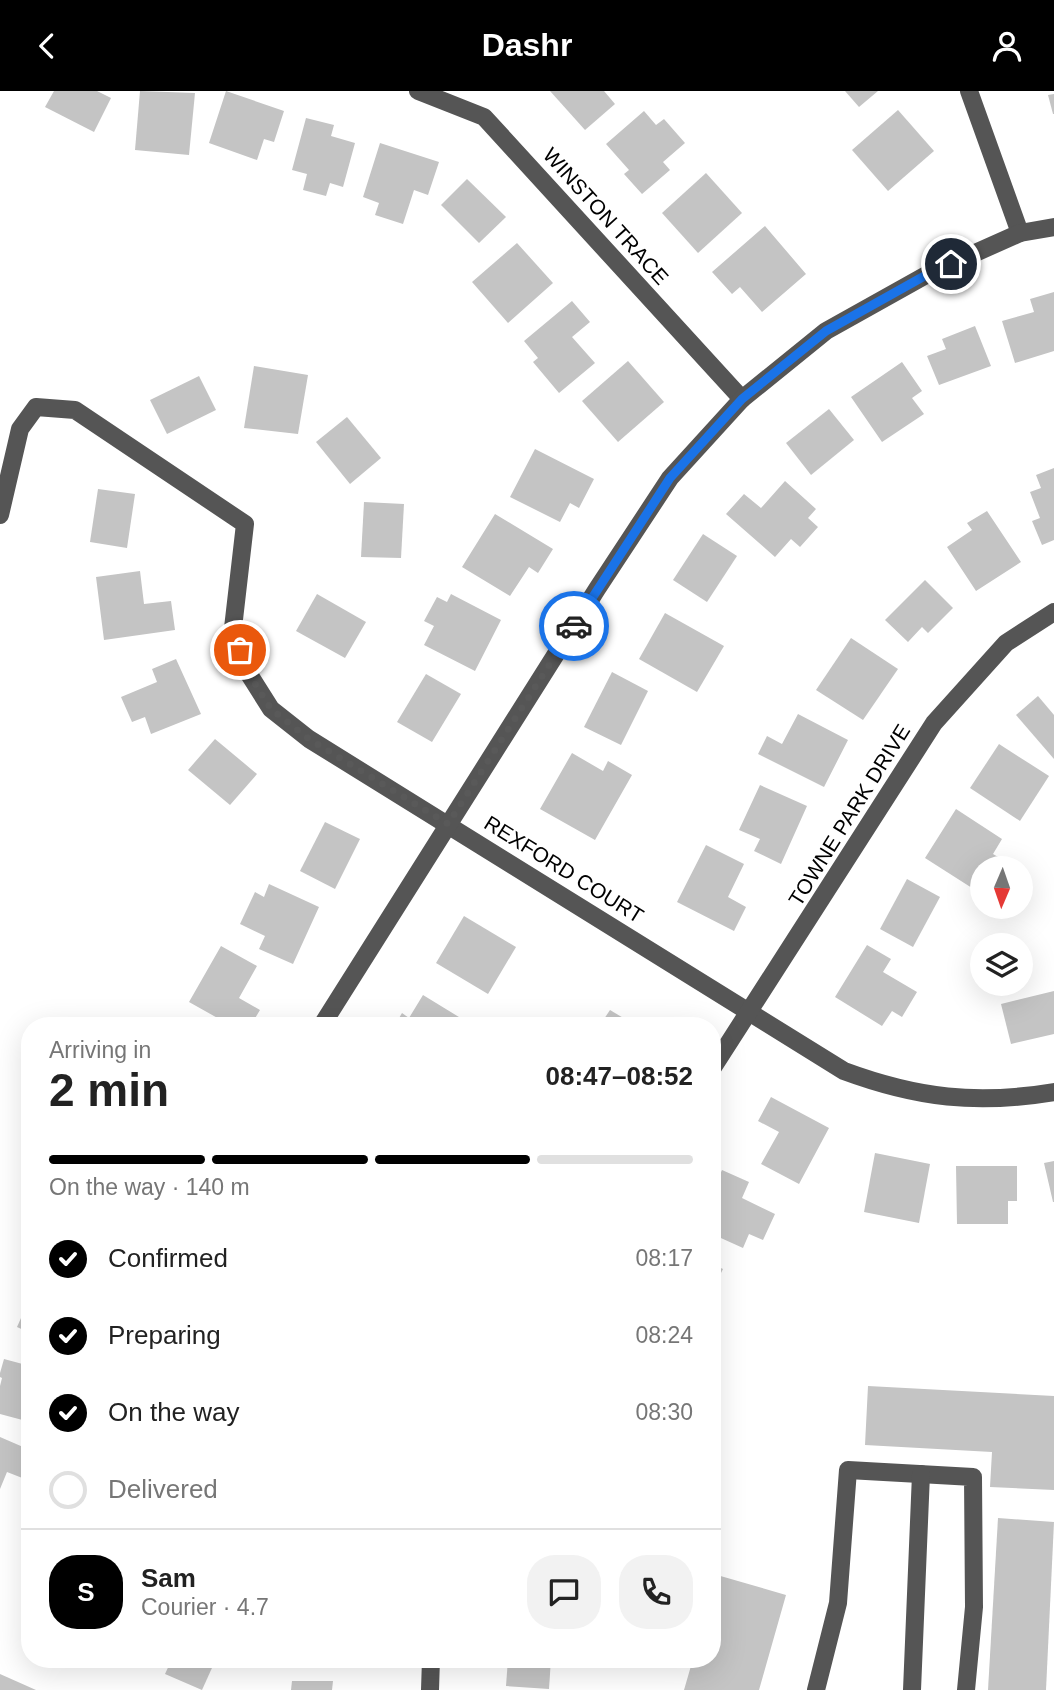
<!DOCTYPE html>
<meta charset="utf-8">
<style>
:root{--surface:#fff;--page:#f2f2f2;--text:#222;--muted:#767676;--line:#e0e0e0;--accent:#000}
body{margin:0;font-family:Helvetica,sans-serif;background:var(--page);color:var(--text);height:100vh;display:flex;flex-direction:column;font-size:26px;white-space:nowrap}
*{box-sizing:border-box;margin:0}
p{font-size:23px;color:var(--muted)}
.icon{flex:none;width:38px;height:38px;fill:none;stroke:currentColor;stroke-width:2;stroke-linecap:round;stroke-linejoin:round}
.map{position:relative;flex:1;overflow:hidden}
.side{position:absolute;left:21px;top:926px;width:700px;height:651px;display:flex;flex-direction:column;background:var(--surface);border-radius:28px;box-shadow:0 7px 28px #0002}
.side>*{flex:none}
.needle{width:46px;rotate:182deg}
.tools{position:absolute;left:970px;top:765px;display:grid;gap:14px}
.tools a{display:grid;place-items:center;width:63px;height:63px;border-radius:50%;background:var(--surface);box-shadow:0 7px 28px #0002;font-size:35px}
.pin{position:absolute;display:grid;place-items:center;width:60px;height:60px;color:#fff;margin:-30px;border:4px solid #fff;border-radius:50%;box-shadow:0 2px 7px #0007}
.courier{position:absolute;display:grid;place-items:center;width:70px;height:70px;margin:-35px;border:5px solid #1a73e8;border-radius:50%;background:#fff;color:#222;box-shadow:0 2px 9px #0007}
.summary em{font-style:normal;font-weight:600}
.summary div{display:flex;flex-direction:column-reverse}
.summary{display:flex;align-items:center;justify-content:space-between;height:119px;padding:0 28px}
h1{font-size:46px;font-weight:600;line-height:52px}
.bar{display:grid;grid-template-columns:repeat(4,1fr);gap:10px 7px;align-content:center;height:84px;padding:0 28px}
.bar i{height:9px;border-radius:5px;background:var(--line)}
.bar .on{background:var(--accent)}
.bar p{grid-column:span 4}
.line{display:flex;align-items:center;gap:18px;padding:0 28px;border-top:2px solid var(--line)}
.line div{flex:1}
.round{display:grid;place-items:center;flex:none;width:74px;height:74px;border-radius:28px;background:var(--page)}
ol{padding:0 28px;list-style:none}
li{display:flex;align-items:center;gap:21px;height:77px}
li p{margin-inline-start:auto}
li .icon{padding:7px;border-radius:50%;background:var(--accent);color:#fff;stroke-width:4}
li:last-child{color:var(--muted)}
li i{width:38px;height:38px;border:4px solid var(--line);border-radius:50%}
header{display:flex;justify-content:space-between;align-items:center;height:91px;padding:0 28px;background:var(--accent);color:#fff;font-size:32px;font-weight:600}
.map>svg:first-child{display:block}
.building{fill:#c4c4c4}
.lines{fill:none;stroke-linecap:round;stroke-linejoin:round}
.minor{stroke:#555;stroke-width:18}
.done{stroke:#595959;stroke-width:7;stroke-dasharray:0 12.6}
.route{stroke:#1a73e8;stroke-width:9}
.labels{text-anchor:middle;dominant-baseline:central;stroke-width:5;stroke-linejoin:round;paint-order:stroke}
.street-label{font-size:21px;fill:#000;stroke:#fff}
</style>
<header><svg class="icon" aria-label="back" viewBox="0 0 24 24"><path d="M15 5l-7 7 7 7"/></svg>Dashr<svg class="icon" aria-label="person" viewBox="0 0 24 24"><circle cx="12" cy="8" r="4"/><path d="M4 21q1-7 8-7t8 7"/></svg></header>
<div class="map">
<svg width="1054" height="1599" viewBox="0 0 1054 1599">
<rect width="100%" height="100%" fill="#fff"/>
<g class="building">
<polygon points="54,0 97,0 111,7 94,41 45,16"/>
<polygon points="140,0 195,2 189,64 135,59"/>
<polygon points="226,0 284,20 274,51 264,48 257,69 209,52"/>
<polygon points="550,0 604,0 615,13 585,39"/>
<polygon points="845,0 878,0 859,16"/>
<polygon points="1054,3 1054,23 1053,23 1048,4"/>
<polygon points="898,19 934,60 888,100 852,59"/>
<polygon points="644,20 656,34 664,28 685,52 663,71 670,79 642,103 624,83 629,79 606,53"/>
<polygon points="306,27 334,34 331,45 355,52 343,96 330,92 326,105 303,99 307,83 292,79"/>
<polygon points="380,52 439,71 428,104 414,99 403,133 375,124 379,112 363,106"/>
<polygon points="706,82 742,122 698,162 662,122"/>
<polygon points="467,88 506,126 479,152 441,114"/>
<polygon points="765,135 806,183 762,221 740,196 732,203 712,181"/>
<polygon points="517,152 553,192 508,232 472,191"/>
<polygon points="1054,201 1054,260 1015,272 1002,230 1034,221 1030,208"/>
<polygon points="572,210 590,231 572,246 595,272 559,302 533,271 538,267 524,250"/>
<polygon points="975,235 991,275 939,294 927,265 946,258 942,248"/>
<polygon points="628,270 664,311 618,351 582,310"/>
<polygon points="902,271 922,300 912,307 924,323 882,351 851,306"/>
<polygon points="254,275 308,284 298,343 244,337"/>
<polygon points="199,285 216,319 167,343 150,309"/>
<polygon points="829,318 854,349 811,384 786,352"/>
<polygon points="347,326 381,367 350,393 316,351"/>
<polygon points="535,358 594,388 579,417 570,412 560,431 510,406"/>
<polygon points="1054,377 1054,449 1042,454 1032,430 1040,427 1030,401 1041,397 1036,384"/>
<polygon points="785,390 816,418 808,427 818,436 800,456 791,448 775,466 726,423 744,403 761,417"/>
<polygon points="98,398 135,403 127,457 90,451"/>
<polygon points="364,411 404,413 401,467 361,466"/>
<polygon points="987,420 1021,471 976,500 947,456 972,439 967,432"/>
<polygon points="495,423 553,458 538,482 529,476 510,505 462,476"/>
<polygon points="703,443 737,465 707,511 673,489"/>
<polygon points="140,480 144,513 171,510 175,539 104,549 96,486"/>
<polygon points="925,489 953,517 928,542 922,536 908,551 885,529"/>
<polygon points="317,503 366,531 345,567 296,540"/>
<polygon points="451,503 501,529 475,580 424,554 434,535 424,530 437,506 447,511"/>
<polygon points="665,522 724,555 697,601 639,568"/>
<polygon points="851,547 898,578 863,629 816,599"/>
<polygon points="176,568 201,623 151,643 145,626 132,631 121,606 157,591 152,578"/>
<polygon points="612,581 648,600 621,654 584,636"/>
<polygon points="426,583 461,603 432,651 397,631"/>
<polygon points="1038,605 1054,624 1054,668 1016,624"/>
<polygon points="798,623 848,649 824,696 758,663 767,645 782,653"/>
<polygon points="215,648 257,683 230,714 188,679"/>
<polygon points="999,653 1049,685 1020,730 970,697"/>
<polygon points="572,662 603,680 608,670 632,684 595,749 540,718"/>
<polygon points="760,694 807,715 781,773 754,760 760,748 739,739"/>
<polygon points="956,718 1002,748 993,763 1005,770 1001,777 982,777 982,782 972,797 925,767"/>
<polygon points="325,731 360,748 335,798 300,780"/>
<polygon points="706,754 744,773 728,806 746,816 734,840 677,811"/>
<polygon points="907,788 940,806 913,856 880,838"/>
<polygon points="269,793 319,816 293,873 259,858 265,845 240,833 255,801 264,806"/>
<polygon points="464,825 516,856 488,903 436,872"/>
<polygon points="867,854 891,868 883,881 917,901 902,926 892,920 882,935 835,906"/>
<polygon points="221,855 257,875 239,907 260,919 251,934 230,934 189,911"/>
<polygon points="1054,900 1054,943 1011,953 1001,913"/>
<polygon points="423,904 472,934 395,934 402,922 409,927"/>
<polygon points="610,919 635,934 600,934"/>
<polygon points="771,1006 829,1037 799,1093 761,1073 779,1041 758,1030"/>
<polygon points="875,1062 930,1073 919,1132 864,1121"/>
<polygon points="1054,1070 1054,1111 1053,1111 1044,1072"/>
<polygon points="956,1075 1017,1075 1017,1110 1008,1110 1008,1133 957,1133"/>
<polygon points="722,1079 749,1091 742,1107 775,1123 763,1149 749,1143 743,1157 712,1143 712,1100"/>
<polygon points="712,1173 723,1178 712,1200"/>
<polygon points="30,1207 30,1242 17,1236"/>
<polygon points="4,1268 30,1275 30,1331 0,1323 0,1295 2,1287 0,1286 0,1282"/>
<polygon points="868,1295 1054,1305 1054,1399 990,1396 992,1361 865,1354"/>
<polygon points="0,1346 30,1359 30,1390 7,1381 0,1398"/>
<polygon points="998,1427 1054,1431 1046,1599 988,1599"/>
<polygon points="717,1484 786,1504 759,1599 684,1599 693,1568 712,1568 712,1500"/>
<polygon points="172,1568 216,1568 202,1599 165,1583"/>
<polygon points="508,1568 551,1568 549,1598 506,1595"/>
<polygon points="0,1583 36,1599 0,1599"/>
<polygon points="292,1590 333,1590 332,1599 291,1599"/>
</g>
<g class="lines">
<g class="minor">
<polyline points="418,0 484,26 742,308"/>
<polyline points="969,0 1020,142"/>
<path d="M0,424l20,-86 16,-22 39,3 170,114 -12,104 14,43 24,38 38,30 535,332c73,27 133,34 210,21"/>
<polyline points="322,934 597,498 670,387 742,308 826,240 928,183 1020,142 1054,136"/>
<polyline points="712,978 934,632 1006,552 1054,521"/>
<polyline points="430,1599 431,1568"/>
<polyline points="816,1599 838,1512 848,1379 973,1386 974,1516 966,1599"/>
<polyline points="912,1599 921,1383"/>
</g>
</g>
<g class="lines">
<polyline class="done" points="240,559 247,580 271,618 309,648 448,733 574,535"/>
<polyline class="route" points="574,535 670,387 742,308 826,240 928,183 951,173"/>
</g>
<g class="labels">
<g class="street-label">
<text transform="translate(606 125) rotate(48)">WINSTON TRACE</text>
<text transform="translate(849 724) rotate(-58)">TOWNE PARK DRIVE</text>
<text transform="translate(564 778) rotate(32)">REXFORD COURT</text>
</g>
</g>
</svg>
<div class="tools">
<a><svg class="needle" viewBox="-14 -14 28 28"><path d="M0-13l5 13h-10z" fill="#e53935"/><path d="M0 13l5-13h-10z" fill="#767676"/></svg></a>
<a><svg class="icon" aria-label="layers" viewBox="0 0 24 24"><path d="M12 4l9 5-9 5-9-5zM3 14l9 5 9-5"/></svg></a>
</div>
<div class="pin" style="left:240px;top:559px;background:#ea580c"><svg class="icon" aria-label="bag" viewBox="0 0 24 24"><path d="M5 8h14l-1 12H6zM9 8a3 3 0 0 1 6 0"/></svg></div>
<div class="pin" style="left:951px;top:173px;background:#1f2937"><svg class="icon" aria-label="home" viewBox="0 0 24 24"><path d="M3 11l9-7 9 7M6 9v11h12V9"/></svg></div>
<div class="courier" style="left:574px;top:535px"><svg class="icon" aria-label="car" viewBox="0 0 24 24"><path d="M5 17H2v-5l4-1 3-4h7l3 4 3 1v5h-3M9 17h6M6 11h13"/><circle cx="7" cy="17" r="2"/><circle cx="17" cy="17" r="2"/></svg></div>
<section class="side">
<div class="summary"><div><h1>2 min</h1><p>Arriving in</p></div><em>08:47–08:52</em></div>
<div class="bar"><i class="on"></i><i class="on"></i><i class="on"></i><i></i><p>On the way · 140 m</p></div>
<ol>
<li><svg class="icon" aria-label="check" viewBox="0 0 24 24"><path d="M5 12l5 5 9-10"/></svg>Confirmed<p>08:17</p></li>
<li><svg class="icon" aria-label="check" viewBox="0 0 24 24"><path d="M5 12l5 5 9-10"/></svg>Preparing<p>08:24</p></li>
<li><svg class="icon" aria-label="check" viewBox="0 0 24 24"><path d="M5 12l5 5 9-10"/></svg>On the way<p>08:30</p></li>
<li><i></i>Delivered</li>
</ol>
<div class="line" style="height:126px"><b class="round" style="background:var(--accent);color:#fff">S</b><div><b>Sam</b><p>Courier · 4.7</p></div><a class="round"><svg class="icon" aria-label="chat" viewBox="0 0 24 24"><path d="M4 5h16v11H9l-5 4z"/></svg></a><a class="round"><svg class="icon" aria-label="phone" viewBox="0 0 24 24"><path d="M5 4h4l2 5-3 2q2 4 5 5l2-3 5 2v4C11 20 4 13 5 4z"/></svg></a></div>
</section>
</div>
